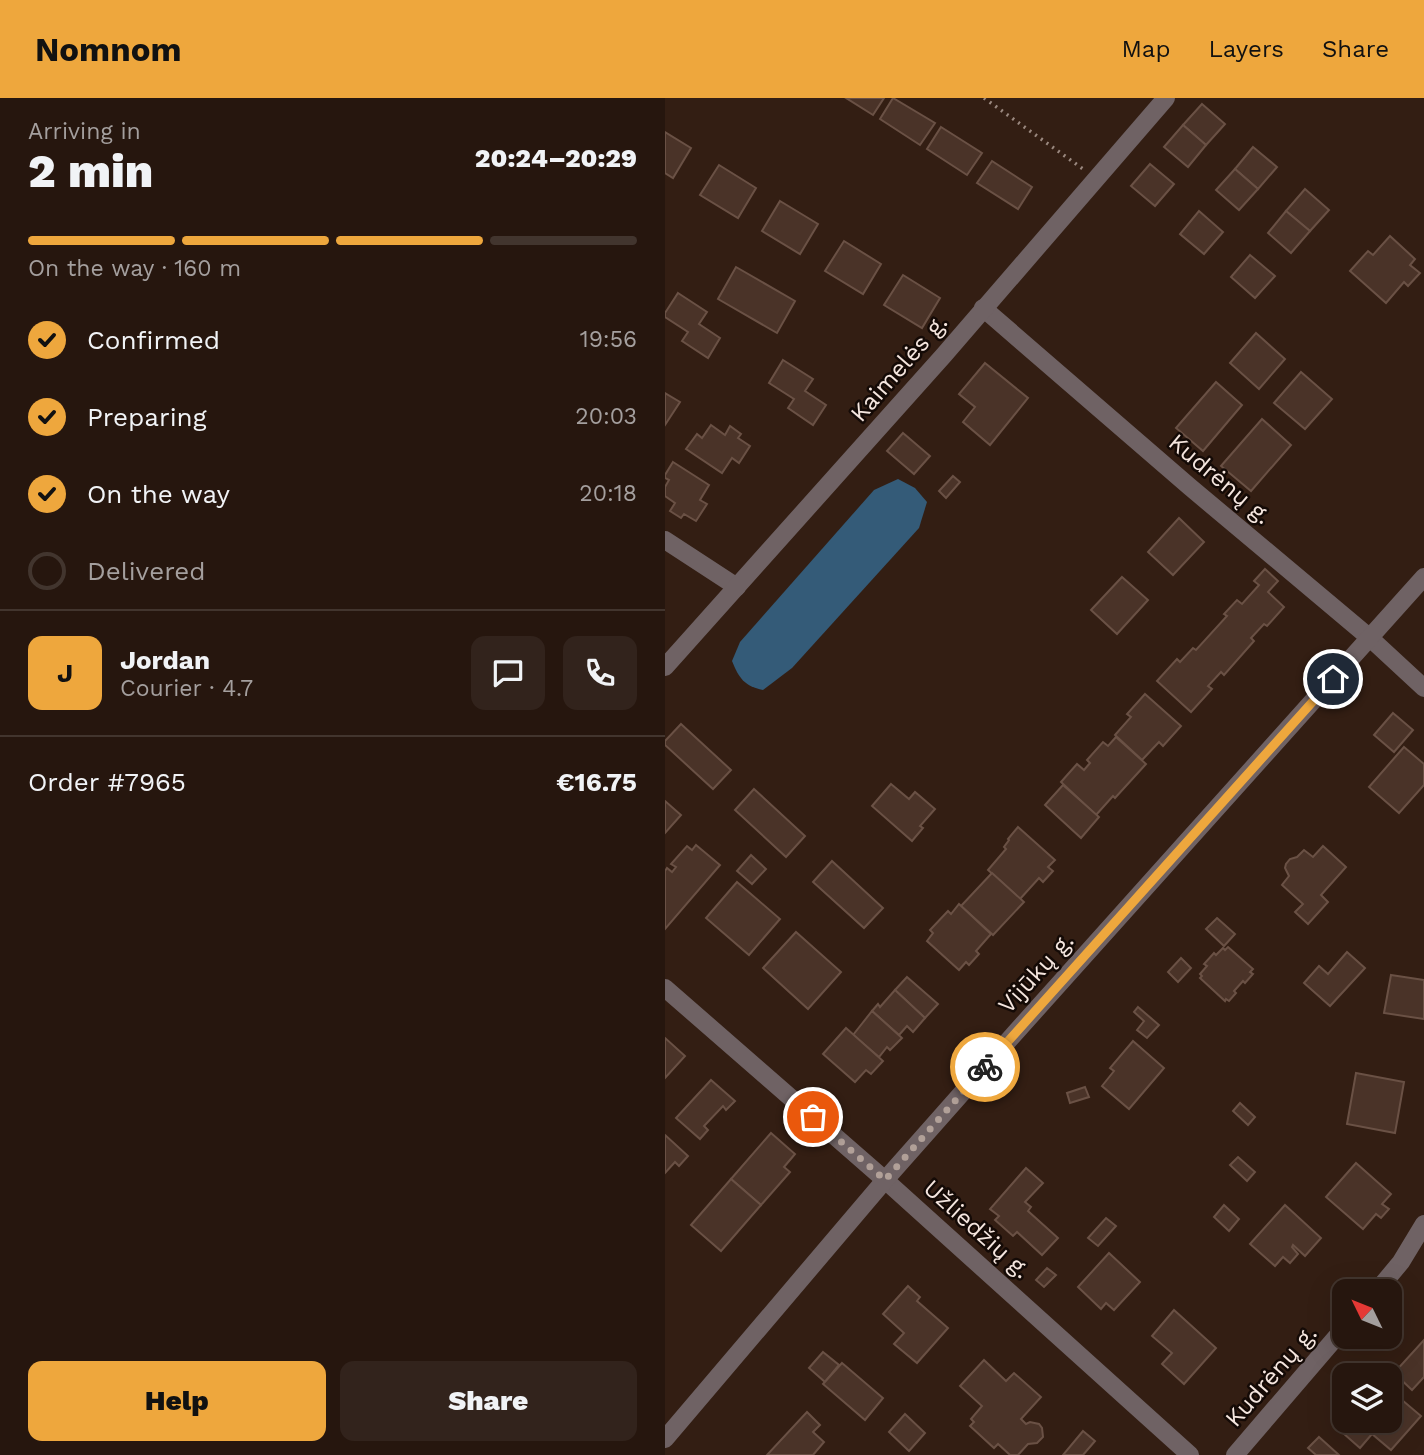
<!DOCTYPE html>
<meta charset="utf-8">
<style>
:root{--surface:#26160e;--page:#32231c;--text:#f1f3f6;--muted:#a49f9e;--line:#42352e;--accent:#eea73d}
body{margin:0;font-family:"Work Sans",sans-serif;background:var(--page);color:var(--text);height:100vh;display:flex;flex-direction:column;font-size:26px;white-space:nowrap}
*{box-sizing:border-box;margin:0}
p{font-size:23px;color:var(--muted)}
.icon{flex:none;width:38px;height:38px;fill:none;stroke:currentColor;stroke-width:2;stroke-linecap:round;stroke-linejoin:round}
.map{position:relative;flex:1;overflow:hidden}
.drawer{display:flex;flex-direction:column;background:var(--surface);width:665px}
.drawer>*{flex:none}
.needle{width:46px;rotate:313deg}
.fabs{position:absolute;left:667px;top:1181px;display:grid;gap:14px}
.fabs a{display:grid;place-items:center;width:70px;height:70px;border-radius:14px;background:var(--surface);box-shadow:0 7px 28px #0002,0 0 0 2px var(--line);font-size:35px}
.pin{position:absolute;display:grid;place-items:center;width:60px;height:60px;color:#fff;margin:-30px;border:4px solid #fff;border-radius:50%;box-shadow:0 2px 7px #0007}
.courier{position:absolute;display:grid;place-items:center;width:70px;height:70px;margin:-35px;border:5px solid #eea73d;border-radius:50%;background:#fff;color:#222;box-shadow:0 2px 9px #0007}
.head em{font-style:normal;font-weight:800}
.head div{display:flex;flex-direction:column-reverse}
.head{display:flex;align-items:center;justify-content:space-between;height:119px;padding:0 28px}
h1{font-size:46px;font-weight:800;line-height:52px}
.bar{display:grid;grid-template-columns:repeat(4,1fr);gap:10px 7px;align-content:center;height:84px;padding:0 28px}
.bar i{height:9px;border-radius:5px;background:var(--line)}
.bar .selected{background:var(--accent)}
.bar p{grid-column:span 4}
.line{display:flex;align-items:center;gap:18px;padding:0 28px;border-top:2px solid var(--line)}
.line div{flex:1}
.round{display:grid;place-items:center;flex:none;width:74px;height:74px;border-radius:14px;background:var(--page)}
ol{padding:0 28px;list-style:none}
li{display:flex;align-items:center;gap:21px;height:77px}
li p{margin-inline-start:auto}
li .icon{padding:7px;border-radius:50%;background:var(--accent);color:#111;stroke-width:4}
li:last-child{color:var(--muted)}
li i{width:38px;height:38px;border:4px solid var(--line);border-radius:50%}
.action{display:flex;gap:14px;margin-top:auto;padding:14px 28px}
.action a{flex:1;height:80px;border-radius:14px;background:var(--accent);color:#111;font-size:28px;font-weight:800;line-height:80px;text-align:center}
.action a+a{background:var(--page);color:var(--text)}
header{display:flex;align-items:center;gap:42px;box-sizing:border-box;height:98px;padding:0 35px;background:var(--accent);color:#111}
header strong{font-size:33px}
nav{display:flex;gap:38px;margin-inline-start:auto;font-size:24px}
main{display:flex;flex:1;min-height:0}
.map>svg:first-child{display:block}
.water{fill:#345b78}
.building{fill:#4a3328;stroke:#6a5145;stroke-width:2}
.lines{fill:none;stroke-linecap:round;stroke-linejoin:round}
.path{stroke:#9a887f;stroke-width:3.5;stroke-dasharray:2 5;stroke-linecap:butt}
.street{stroke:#6f6264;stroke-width:18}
.done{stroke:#b1a098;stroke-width:7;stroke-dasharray:0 12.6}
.route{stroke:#eea73d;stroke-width:9}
.labels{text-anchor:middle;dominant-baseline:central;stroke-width:5;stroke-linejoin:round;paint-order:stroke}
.street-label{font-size:24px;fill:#f5e6df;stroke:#140a06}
</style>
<header>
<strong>Nomnom</strong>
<nav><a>Map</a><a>Layers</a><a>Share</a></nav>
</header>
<main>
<section class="drawer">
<div class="head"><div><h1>2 min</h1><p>Arriving in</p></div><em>20:24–20:29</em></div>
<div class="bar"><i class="selected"></i><i class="selected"></i><i class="selected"></i><i></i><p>On the way · 160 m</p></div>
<ol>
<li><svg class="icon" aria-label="check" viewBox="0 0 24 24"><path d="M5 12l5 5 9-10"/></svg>Confirmed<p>19:56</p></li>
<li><svg class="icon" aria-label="check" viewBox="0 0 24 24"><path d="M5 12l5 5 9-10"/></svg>Preparing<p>20:03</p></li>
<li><svg class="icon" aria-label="check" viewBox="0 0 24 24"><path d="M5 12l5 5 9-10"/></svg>On the way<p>20:18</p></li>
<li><i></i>Delivered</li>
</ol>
<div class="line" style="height:126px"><b class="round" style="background:var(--accent);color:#111">J</b><div><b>Jordan</b><p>Courier · 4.7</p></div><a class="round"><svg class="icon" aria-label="chat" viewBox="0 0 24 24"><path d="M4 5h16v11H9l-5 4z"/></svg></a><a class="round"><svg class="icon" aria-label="phone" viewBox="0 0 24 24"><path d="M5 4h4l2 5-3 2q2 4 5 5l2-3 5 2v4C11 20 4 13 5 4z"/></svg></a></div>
<div class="line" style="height:91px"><div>Order #7965</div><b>€16.75</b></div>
<div class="action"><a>Help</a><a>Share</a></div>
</section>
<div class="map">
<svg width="759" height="1357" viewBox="0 0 759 1357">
<rect width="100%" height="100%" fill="#331e13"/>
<path class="water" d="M233,381l17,9 12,14 -8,26 -127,140 -29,22c-19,-4 -24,-12 -31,-29l8,-19 134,-152z"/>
<g class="building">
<polygon points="181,0 219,0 208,17"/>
<polygon points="228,0 270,25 255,47 215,21"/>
<polygon points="537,6 560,26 541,47 518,27"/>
<polygon points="518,27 541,47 523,69 499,49"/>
<polygon points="276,29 317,55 302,77 262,51"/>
<polygon points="0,34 26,50 8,80 0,75"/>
<polygon points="588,49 612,69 593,91 570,71"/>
<polygon points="327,63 367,89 353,111 312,85"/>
<polygon points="485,66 509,86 490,108 466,88"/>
<polygon points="54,67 91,90 73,120 35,97"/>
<polygon points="570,71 593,91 574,112 551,92"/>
<polygon points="640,91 664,112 645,133 621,113"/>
<polygon points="115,103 153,126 135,156 97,133"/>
<polygon points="534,113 558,134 539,156 515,136"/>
<polygon points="621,113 645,133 626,155 603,135"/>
<polygon points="725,138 750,161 745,167 755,175 743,188 739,184 721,205 685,173 703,153 708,157"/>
<polygon points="179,143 216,166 198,196 160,173"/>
<polygon points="585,157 610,178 590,200 566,179"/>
<polygon points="71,169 130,203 112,235 53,201"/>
<polygon points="238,177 275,200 257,230 219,207"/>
<polygon points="13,195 42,214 34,226 55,240 43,260 17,243 23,234 0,219 0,215"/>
<polygon points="591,235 620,261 594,291 565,265"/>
<polygon points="118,262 148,281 140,293 161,307 148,327 123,310 129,301 104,285"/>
<polygon points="320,265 363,300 325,347 298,324 310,309 294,296"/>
<polygon points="636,274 667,301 640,331 609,305"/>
<polygon points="551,284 577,307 538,353 511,330"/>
<polygon points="0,295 15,304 0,327"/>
<polygon points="597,321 626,347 586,393 556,368"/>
<polygon points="46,327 60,337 65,328 76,336 73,340 85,348 74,365 67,360 57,375 21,351 32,336 37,340"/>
<polygon points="238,335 265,358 249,376 222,353"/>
<polygon points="8,364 44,387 35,402 42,406 31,423 19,416 16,420 5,413 10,405 0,398 0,389 4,382 0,380 0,377"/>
<polygon points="288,378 295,384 281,400 274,393"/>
<polygon points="514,420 539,444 508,477 483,454"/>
<polygon points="600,471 613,483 603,494 619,509 602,528 599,526 586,540 589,543 559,577 556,574 543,588 547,591 526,614 492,583 512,561 515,564 528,550 531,552 562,518 559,516 572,502 577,506 594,487 589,483"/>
<polygon points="457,479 483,502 452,536 426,512"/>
<polygon points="480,596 516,628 498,648 494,644 477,662 450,637 466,619 462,616"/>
<polygon points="728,615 748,632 729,654 709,637"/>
<polygon points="16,626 66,672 48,691 0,647 0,643"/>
<polygon points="451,639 481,666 450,700 448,698 431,717 396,684 412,666 419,672 425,665 422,662 438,644 443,648"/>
<polygon points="739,649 759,666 759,687 734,715 704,689"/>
<polygon points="226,686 244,701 250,694 270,711 255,728 258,730 247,743 207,708"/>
<polygon points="398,687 434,719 416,740 380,707"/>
<polygon points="89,691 140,738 121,759 70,712"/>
<polygon points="0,703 16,717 0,735"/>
<polygon points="353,729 390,762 383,769 388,773 378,784 374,780 355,801 323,772 341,751 339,749 344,742 343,741"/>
<polygon points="31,747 55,767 0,831 0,773 2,770 7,774 11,769 6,766 22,748 27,752"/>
<polygon points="658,748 681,769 656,797 663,804 643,826 630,814 638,806 617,787 624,778 620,770 621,766 625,761 632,759 639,752 648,759"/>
<polygon points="86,757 101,771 87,786 72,773"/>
<polygon points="167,763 218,810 199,830 148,784"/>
<polygon points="327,775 359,804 328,837 296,808"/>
<polygon points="72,784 115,821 84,857 41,820"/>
<polygon points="294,806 326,836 311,853 314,856 304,867 301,864 294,872 262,843 268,835 265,832 283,813 286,816"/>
<polygon points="552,820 570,836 559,848 541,831"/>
<polygon points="131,834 176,874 143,911 98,870"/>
<polygon points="563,849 588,871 585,874 588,876 580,885 578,883 569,893 571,895 564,903 561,901 560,903 535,880 537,878 535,876 542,868 539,866 549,855 551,857 558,850 560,852"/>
<polygon points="682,854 700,870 665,908 639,885 654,868 663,876"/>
<polygon points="516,860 526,870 513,884 503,874"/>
<polygon points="726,877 759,882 759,921 719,915"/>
<polygon points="242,879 273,906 260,920 230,892"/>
<polygon points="230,892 260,920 248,934 242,928 234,937 207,913 213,906 215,909"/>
<polygon points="473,909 494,927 482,940 472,932 479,923 469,914"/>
<polygon points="207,913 237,940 225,952 222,949 214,959 188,937"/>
<polygon points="181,930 218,963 206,976 201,972 190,984 158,956"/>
<polygon points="0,940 20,958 0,980"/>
<polygon points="468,943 499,970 464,1011 437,988 449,973 445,970"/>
<polygon points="691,975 739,984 730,1035 682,1026"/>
<polygon points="46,982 70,1003 61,1012 58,1008 39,1028 43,1032 35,1041 11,1020"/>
<polygon points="420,989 424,999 405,1005 402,995"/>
<polygon points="575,1005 590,1019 583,1027 568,1013"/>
<polygon points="106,1035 130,1056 119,1069 125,1074 96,1107 66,1081"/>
<polygon points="0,1037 23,1058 14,1068 10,1064 0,1075"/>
<polygon points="573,1059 590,1074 582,1083 565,1067"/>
<polygon points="691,1065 726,1096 717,1106 724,1111 716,1120 711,1116 698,1131 661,1099"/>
<polygon points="361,1070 378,1085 360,1104 366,1109 363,1113 393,1140 377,1157 352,1134 348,1138 330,1122 334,1118 325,1111"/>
<polygon points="66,1081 96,1107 56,1153 26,1127"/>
<polygon points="559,1107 574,1121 564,1133 549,1119"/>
<polygon points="620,1107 656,1140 640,1158 628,1147 627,1149 633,1156 625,1165 618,1159 610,1168 585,1146"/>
<polygon points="441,1120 451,1128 433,1148 423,1140"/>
<polygon points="444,1155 475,1184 449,1212 441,1205 436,1211 413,1189"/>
<polygon points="382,1170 391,1177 379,1189 371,1182"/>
<polygon points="243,1188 255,1199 252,1203 283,1230 252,1265 229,1246 239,1235 218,1216"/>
<polygon points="509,1212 551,1250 519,1286 497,1266 507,1255 487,1238"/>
<polygon points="759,1242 759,1279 747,1292 729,1275"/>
<polygon points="158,1254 174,1267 160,1284 144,1270"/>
<polygon points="319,1262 341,1283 349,1275 376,1299 356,1321 361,1326 365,1324 374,1326 377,1330 378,1339 372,1345 363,1346 353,1357 345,1357 333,1346 329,1350 305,1328 309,1324 306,1321 317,1308 295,1288"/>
<polygon points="177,1265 218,1300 200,1322 158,1286"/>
<polygon points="724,1291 756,1318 726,1352 707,1336 695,1350 679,1336 690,1323 724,1323"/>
<polygon points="142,1314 155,1327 148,1334 159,1344 148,1357 102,1357"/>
<polygon points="240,1316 260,1335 244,1353 224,1334"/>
<polygon points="418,1333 430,1343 418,1357 398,1357"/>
<polygon points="654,1339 674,1357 651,1357 643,1350"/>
</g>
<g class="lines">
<polyline class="path" points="319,0 418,71"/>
<g class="street">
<polyline points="318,210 525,389 705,540 759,590"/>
<polyline points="0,442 72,489"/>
<polyline points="0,569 279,257 501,0"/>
<polyline points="0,890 220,1082 525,1357"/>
<polyline points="711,1194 736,1164 759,1126"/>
<polyline points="0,1341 220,1082 351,934 759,479"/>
<polyline points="570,1357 679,1230"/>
</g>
</g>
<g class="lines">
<polyline class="done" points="148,1019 220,1082 320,969"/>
<polyline class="route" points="320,969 668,581"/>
</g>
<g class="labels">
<g class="street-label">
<text transform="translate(234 270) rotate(-49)">Kaimelės g.</text>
<text transform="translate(555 381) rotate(40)">Kudrėnų g.</text>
<text transform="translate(371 875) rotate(-48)">Vijūkų g.</text>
<text transform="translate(312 1131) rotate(42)">Užliedžių g.</text>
<text transform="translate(606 1278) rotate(-49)">Kudrėnų g.</text>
</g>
</g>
</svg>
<div class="fabs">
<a><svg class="needle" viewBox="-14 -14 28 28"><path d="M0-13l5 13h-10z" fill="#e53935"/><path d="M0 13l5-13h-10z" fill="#a49f9e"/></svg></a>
<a><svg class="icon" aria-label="layers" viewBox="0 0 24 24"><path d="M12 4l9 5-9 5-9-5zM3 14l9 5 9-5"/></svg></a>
</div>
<div class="pin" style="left:148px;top:1019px;background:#ea580c"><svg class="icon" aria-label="bag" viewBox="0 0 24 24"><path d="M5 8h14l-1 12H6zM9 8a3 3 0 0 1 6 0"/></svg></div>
<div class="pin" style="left:668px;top:581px;background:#1f2937"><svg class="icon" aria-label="home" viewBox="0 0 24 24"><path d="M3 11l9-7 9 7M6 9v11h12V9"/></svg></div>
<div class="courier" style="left:320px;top:969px"><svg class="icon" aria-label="bike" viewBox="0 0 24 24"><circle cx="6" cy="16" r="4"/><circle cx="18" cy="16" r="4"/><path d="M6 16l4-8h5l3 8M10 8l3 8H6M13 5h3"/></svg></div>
</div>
</main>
